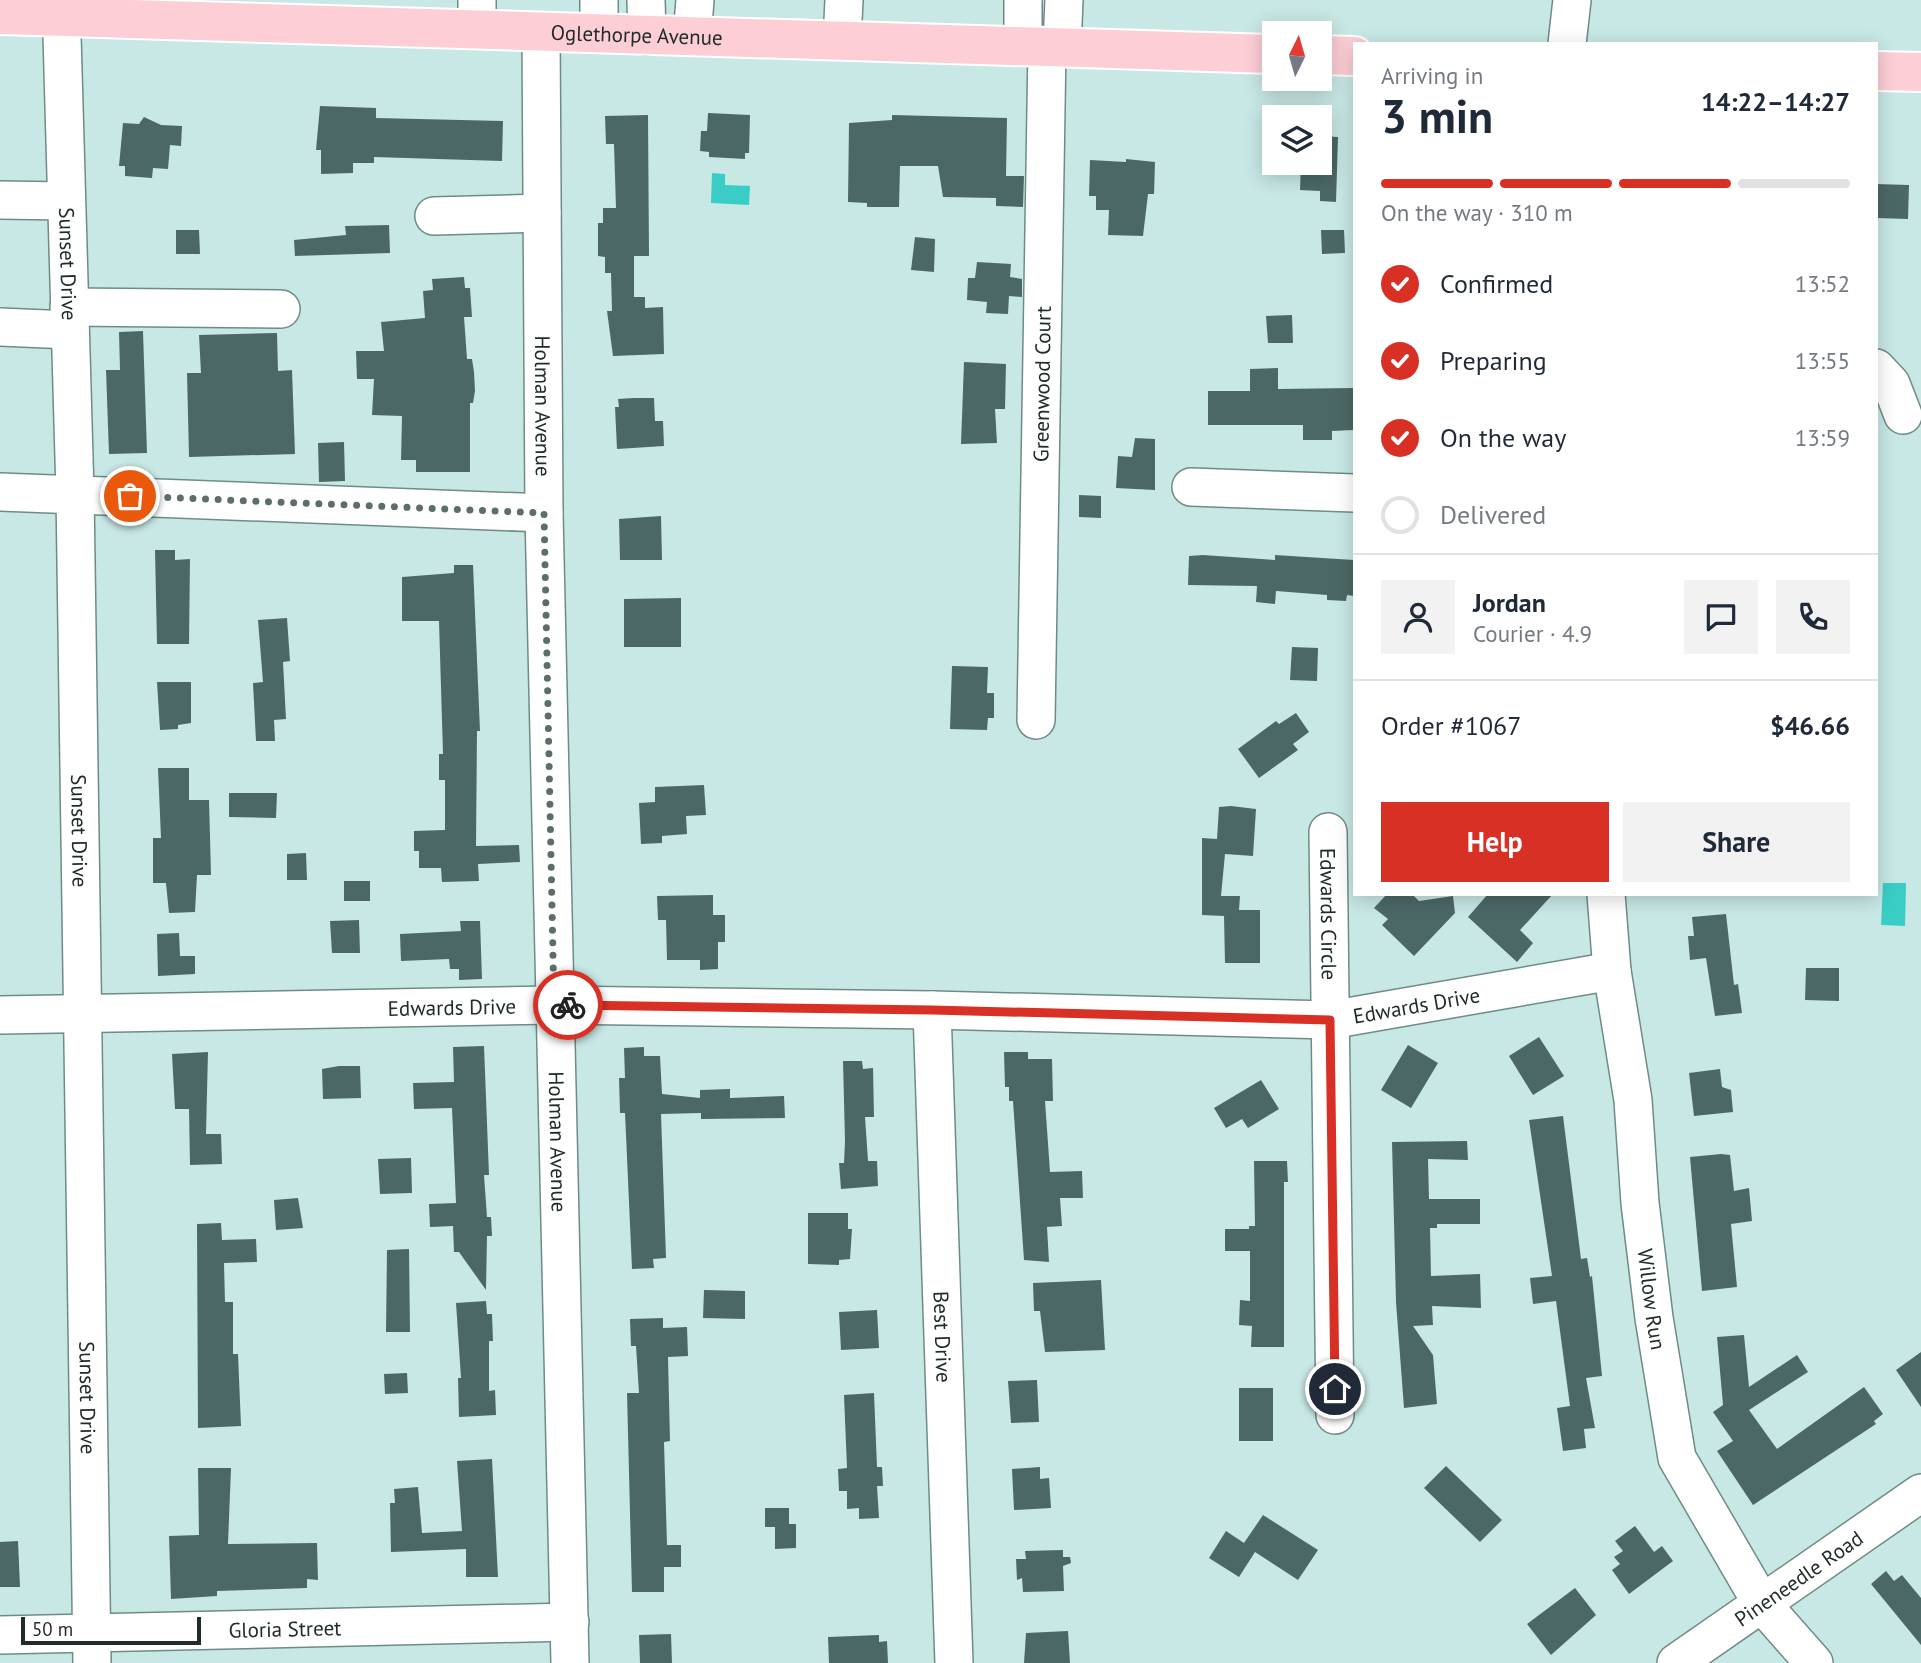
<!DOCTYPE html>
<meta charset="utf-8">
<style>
:root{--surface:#fff;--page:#f2f2f3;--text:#1f2937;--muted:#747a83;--line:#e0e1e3;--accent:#d93025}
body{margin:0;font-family:"PT Sans",sans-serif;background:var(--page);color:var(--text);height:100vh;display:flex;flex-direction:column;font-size:26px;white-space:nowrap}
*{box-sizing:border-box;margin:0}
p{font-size:23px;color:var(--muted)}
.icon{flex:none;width:38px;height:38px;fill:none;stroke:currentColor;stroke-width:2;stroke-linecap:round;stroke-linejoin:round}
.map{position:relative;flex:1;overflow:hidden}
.panel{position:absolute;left:1353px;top:42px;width:525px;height:854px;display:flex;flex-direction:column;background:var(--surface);border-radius:0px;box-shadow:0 4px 18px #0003}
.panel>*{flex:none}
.needle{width:46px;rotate:5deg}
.fabs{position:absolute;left:1262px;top:21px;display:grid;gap:14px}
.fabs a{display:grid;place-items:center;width:70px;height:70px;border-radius:0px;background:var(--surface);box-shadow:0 4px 18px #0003;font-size:35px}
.scale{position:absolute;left:21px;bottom:18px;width:180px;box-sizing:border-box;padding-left:7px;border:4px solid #202c2b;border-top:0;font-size:19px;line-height:24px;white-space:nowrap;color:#202c2b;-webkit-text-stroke:5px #fff;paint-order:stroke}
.pin{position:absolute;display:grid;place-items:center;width:60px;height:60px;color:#fff;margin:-30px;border:4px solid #fff;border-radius:50%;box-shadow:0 2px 7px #0007}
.courier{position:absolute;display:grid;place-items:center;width:70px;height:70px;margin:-35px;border:5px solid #d93025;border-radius:50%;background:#fff;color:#222;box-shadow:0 2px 9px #0007}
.headline em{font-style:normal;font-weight:600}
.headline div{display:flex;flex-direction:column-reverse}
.headline{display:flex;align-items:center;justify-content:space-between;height:119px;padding:0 28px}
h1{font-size:46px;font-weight:600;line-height:52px}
.bar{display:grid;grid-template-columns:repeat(4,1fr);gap:10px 7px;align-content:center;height:84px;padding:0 28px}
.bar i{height:9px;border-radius:5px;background:var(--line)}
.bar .current{background:var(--accent)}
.bar p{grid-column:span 4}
.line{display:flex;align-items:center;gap:18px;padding:0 28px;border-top:2px solid var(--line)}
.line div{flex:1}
.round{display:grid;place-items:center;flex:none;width:74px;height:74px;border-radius:0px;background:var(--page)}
ol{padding:0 28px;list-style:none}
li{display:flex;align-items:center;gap:21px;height:77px}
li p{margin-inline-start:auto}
li .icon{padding:7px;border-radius:50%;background:var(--accent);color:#fff;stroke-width:4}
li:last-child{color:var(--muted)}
li i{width:38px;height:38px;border:4px solid var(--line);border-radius:50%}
.action{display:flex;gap:14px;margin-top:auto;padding:14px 28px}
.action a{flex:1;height:80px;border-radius:0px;background:var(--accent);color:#fff;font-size:28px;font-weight:600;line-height:80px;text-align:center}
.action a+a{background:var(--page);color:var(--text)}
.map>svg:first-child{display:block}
.water{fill:#39cdc6}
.building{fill:#4c6866}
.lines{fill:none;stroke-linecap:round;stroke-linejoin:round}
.minor-casing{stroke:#6e8b88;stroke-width:40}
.major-casing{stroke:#fff;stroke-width:42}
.minor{stroke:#fff;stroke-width:37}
.major{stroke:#fdced6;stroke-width:38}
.done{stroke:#5b6e6c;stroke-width:7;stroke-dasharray:0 12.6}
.route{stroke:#d93025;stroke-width:9}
.labels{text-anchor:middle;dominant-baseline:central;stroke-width:7;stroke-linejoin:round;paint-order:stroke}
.street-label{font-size:21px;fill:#202c2b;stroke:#fff}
</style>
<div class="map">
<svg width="1921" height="1663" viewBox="0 0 1921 1663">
<rect width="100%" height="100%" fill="#c8e8e5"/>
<g class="water">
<polygon points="712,173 725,174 725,185 750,186 749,205 711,203"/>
<polygon points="1883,883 1906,883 1905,926 1881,925"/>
</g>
<g class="building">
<polygon points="320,106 376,108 376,118 503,121 502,161 374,157 374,163 353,163 353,173 321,174 321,150 316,150"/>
<polygon points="708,113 750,115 749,153 745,153 745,159 709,157 709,152 700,151 701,131 707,131"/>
<polygon points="648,115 649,256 634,256 634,297 645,297 645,308 663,307 664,354 613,356 607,311 612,311 611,273 605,273 605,257 598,256 598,223 603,223 603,208 616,208 614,144 606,144 605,116"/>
<polygon points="892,115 1007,118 1006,176 1024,176 1023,207 996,206 996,198 943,197 938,166 900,166 899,207 867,207 867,203 848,202 849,123 892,120"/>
<polygon points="144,117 161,125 182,126 181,146 170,145 168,169 153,168 152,178 125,176 125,166 119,166 123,123 139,124"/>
<polygon points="1320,136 1338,137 1336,202 1320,201 1320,191 1300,190 1301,163 1320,163"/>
<polygon points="1126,159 1155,162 1154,194 1148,194 1143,236 1108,235 1109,210 1096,210 1096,196 1089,196 1090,160 1126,162"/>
<polygon points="1876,184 1909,185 1908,219 1876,218"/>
<polygon points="389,225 390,253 295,256 294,240 346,235 345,226"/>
<polygon points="176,230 199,230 200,254 176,254"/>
<polygon points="1321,230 1344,230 1345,253 1322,254"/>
<polygon points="915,237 935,239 934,272 911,270"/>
<polygon points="977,262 1011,264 1010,277 1022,279 1022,297 1009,296 1008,314 986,313 987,302 967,300 968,278 975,278"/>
<polygon points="464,277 465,288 470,288 472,317 464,317 467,359 472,359 474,372 475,391 473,403 470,403 470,472 416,472 416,460 401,460 402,416 372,415 374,379 357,379 356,351 384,351 381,322 425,318 423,291 433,290 432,279"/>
<polygon points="1292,315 1293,343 1268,343 1266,316"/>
<polygon points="143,331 147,453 109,454 106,370 120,370 119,332"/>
<polygon points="277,333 278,371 292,370 295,454 189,457 187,373 201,373 199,335"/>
<polygon points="964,362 1006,364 1005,409 995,409 997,443 961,444"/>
<polygon points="1278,368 1278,389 1354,388 1354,430 1332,431 1332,440 1303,440 1303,425 1208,425 1208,391 1250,391 1250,369"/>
<polygon points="633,398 654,398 655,421 663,421 664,446 617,449 615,407 619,407 618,399"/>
<polygon points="1135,438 1155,439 1155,490 1116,488 1118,456 1132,457"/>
<polygon points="344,442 345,481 319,482 318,443"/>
<polygon points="1079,495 1101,496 1101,518 1079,517"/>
<polygon points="661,516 662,560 620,560 619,519"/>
<polygon points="155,550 175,550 175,560 190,559 189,644 157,644"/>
<polygon points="1203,555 1275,560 1275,555 1354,560 1354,596 1347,595 1346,601 1327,600 1327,595 1276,591 1275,604 1256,602 1257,586 1188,585 1189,556"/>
<polygon points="454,565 473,565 480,731 477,731 476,846 519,845 520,862 478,864 479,881 442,882 441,868 419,868 419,851 414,851 414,831 445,830 445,780 439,780 439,754 443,754 439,621 402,621 402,577 454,573"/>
<polygon points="681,598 681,647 624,647 624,599"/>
<polygon points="287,618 290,661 283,662 286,719 274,720 275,741 256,741 253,683 263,682 258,620"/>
<polygon points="1292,647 1318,648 1317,681 1290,680"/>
<polygon points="952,666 988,667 987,693 994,693 994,718 988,718 987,730 950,729"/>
<polygon points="157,682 191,682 191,723 178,725 178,729 160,730"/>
<polygon points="1296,713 1309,732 1293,744 1298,750 1259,778 1238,749 1276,721 1279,724"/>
<polygon points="158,768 189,768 189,800 209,800 211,875 197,875 195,912 169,913 166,883 153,883 153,838 161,838"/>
<polygon points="704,785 706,815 686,816 687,834 662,836 662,843 641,844 639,803 655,802 655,787"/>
<polygon points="229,793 277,793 276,818 229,817"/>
<polygon points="1231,806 1256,809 1253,856 1225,854 1221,896 1240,896 1239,910 1260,910 1260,963 1225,963 1224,916 1202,915 1202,838 1217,839 1219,807"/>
<polygon points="306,853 307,880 287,880 287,854"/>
<rect x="344" y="881" width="26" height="20"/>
<polygon points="1387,894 1412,894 1419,901 1453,896 1455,913 1414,956 1382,925 1388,919 1374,908"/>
<polygon points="1488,894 1553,894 1520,930 1533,943 1517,962 1468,917"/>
<polygon points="713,895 713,915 725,915 725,942 718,942 718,969 700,970 700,960 667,960 666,920 658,920 657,896"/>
<polygon points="1726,914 1734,985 1738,984 1742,1013 1715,1016 1706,958 1690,960 1688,936 1694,936 1692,917"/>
<polygon points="359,920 360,953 332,953 330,921"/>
<polygon points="460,921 480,921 482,979 459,980 459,969 450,969 449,959 401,961 400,934 461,931"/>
<polygon points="179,933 180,956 195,956 195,974 158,976 157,934"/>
<polygon points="1806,968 1839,968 1839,1001 1805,1000"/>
<polygon points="1539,1037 1564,1076 1533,1095 1509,1056"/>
<polygon points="1408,1045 1438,1063 1411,1108 1381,1090"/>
<polygon points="484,1046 489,1175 484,1175 487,1217 491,1217 492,1236 487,1236 486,1290 459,1252 454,1252 453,1226 430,1227 429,1204 456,1203 452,1108 414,1109 413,1083 454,1082 453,1047"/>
<polygon points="644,1047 644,1056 660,1056 662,1094 700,1098 700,1090 730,1089 730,1098 784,1096 785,1118 701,1119 701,1113 661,1114 666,1258 653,1259 654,1268 632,1269 625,1113 620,1113 619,1078 625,1078 624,1048"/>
<polygon points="208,1052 206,1134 221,1134 222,1164 190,1165 189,1109 175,1109 172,1054"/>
<polygon points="1004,1052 1028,1052 1028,1059 1052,1059 1053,1101 1045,1101 1050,1172 1082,1171 1083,1198 1060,1198 1062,1226 1047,1227 1049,1262 1024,1260 1013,1101 1009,1101 1009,1087 1005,1087"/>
<polygon points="843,1061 862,1061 863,1069 873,1068 874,1117 865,1117 868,1161 877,1161 878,1186 841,1189 839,1163 844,1163 845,1141"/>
<polygon points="339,1066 360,1066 361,1098 323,1099 322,1069"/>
<polygon points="1720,1069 1722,1087 1731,1090 1733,1112 1694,1116 1689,1073"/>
<polygon points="1261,1080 1279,1109 1248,1128 1242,1119 1226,1128 1214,1108"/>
<polygon points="1563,1116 1581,1259 1587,1258 1590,1277 1592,1276 1602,1376 1586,1378 1595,1428 1584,1429 1586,1448 1563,1451 1557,1408 1570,1406 1556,1301 1533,1304 1530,1278 1552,1276 1529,1120"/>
<polygon points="1467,1141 1468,1160 1428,1159 1429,1199 1480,1199 1480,1224 1437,1224 1437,1228 1430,1228 1431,1276 1480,1274 1481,1308 1432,1306 1433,1325 1413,1326 1433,1355 1437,1404 1404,1408 1396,1302 1392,1142"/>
<polygon points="1721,1154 1730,1155 1734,1191 1749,1188 1752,1221 1731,1224 1737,1287 1702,1291 1690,1157"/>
<polygon points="411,1158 412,1193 380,1194 378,1159"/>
<polygon points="1254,1161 1287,1161 1288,1182 1284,1182 1284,1347 1251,1347 1252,1326 1239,1325 1240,1300 1250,1301 1250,1251 1225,1251 1225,1229 1249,1229 1249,1226 1255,1226"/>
<polygon points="298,1198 303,1228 276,1230 274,1200"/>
<polygon points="808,1213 848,1213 848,1229 852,1229 850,1259 839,1260 839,1265 808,1264"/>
<polygon points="221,1223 222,1240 256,1239 257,1262 224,1263 225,1302 233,1302 233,1354 238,1354 241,1426 198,1428 197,1224"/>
<polygon points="409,1249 410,1332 386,1332 387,1250"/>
<polygon points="1101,1280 1105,1350 1045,1352 1040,1311 1034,1311 1033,1283"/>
<polygon points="704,1290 745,1291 745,1319 703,1318"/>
<polygon points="486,1301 487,1314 492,1314 493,1341 489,1341 489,1391 495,1390 496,1415 459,1417 458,1378 461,1378 456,1303"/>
<polygon points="877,1310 879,1348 841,1350 839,1312"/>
<polygon points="663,1318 663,1328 687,1327 688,1356 668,1357 670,1441 664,1442 667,1545 681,1545 681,1567 664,1567 664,1592 632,1592 627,1393 639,1393 636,1346 631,1346 630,1319"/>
<polygon points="1744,1335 1749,1387 1797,1355 1808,1372 1749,1410 1777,1449 1864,1387 1883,1414 1874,1421 1876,1424 1753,1505 1717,1451 1733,1441 1713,1412 1723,1405 1717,1337"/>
<polygon points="1921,1352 1921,1407 1896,1370"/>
<polygon points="407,1373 408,1393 385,1394 384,1374"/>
<polygon points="1037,1380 1039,1422 1011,1423 1008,1381"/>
<rect x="1239" y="1388" width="34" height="53"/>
<polygon points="874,1393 877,1467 882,1467 883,1486 877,1486 879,1518 859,1519 859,1508 847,1509 847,1491 839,1491 838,1469 847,1468 844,1395"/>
<polygon points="492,1459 498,1577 466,1577 466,1549 391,1552 390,1503 395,1503 394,1489 418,1487 422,1533 462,1531 457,1461"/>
<polygon points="1446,1466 1502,1520 1480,1542 1424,1488"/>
<polygon points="1040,1467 1040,1479 1049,1478 1051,1508 1014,1510 1012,1469"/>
<polygon points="198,1468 231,1468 228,1544 317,1543 318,1580 307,1579 307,1588 217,1591 217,1596 171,1599 169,1536 199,1535"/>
<polygon points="765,1508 789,1508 789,1524 796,1524 796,1548 775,1549 775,1527 765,1527"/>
<polygon points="1263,1515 1318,1550 1298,1580 1255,1552 1239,1577 1209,1558 1226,1531 1244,1543"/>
<polygon points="1635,1526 1654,1552 1662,1546 1673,1561 1629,1594 1612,1570 1620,1564 1614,1557 1623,1551 1615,1541"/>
<polygon points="18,1541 20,1587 0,1587 0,1542"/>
<polygon points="1063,1550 1063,1557 1070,1557 1071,1563 1063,1566 1064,1591 1023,1592 1022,1578 1017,1580 1016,1559 1026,1559 1025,1551"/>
<polygon points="1886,1571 1894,1581 1902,1575 1921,1598 1921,1645 1871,1584"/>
<polygon points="1575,1588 1596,1615 1551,1655 1527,1624"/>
<polygon points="1068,1631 1070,1663 1024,1663 1026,1633"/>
<polygon points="671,1634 672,1663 640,1663 639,1635"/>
<polygon points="879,1635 879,1642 887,1641 888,1663 829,1663 828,1637"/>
</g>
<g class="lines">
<g class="minor-casing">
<g id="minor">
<path id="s1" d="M61,0l14,493 17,1170"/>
<polyline points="477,0 477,29"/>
<polyline points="599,0 599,34"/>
<polyline points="646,0 647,36"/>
<polyline points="1023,0 1023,46"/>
<path id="s2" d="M541,32l3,481 26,1150"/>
<polyline points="692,36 695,0"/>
<polyline points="842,41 844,0"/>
<polyline points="1567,44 1572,0"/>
<polyline points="1062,47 1064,0"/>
<polyline points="0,200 66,201"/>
<polyline points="434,216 542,213"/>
<polyline points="69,307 281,309"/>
<polyline points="0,327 70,330"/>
<polyline points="1876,368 1891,384 1903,415"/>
<polyline points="1191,487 1354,493"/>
<polyline points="0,492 544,513"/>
<path id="s3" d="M1036,720l11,-673"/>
<path id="s4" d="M1328,832l7,583"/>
<path id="s5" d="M1606,894l6,77 21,129 7,103 14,115 23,140 85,146 52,59"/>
<path id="s6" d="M932,1010l22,653"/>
<path id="s7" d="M0,1015l554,-10 378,5 398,10 282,-49"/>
<path id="s8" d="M0,1635l570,-13"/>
<path id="s9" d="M1676,1663l245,-170"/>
</g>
</g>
<g class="major-casing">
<g id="major">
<path id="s10" d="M0,15l1274,39"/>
<polyline points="1320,55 1354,56"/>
<polyline points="1876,71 1921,72"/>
</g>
</g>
<use href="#minor" class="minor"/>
<use href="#major" class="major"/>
</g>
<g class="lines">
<polyline class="done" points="130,496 544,513 554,1005 568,1005"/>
<polyline class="route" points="568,1005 932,1010 1330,1020 1335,1389"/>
</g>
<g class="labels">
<g class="street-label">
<text stroke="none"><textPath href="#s10" startOffset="637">Oglethorpe Avenue</textPath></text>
<text stroke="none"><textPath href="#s1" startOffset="264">Sunset Drive</textPath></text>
<text stroke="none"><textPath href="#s3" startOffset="336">Greenwood Court</textPath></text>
<text stroke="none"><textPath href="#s2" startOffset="374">Holman Avenue</textPath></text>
<text stroke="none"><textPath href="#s1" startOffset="831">Sunset Drive</textPath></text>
<text stroke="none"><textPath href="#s4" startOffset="82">Edwards Circle</textPath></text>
<text stroke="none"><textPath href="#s7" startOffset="1418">Edwards Drive</textPath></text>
<text stroke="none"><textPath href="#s7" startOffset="452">Edwards Drive</textPath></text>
<text stroke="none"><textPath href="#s2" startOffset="1110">Holman Avenue</textPath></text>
<text stroke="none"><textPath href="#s5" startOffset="408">Willow Run</textPath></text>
<text stroke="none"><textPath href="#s6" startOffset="327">Best Drive</textPath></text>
<text stroke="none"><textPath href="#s1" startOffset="1398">Sunset Drive</textPath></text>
<text stroke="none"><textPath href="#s9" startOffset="149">Pineneedle Road</textPath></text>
<text stroke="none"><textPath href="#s8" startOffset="285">Gloria Street</textPath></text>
</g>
</g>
</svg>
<div class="fabs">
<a><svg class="needle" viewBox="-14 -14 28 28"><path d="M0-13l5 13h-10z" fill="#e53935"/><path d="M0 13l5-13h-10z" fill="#747a83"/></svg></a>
<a><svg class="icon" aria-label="layers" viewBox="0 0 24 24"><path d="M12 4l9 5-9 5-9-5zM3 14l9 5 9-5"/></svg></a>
</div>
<div class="scale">50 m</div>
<div class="pin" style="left:130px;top:496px;background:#ea580c"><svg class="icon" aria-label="bag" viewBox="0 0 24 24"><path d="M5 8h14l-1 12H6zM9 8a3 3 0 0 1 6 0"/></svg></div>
<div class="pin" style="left:1335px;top:1389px;background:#1f2937"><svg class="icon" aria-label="home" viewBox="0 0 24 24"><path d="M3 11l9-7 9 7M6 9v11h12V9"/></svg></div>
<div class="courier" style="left:568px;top:1005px"><svg class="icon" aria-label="bike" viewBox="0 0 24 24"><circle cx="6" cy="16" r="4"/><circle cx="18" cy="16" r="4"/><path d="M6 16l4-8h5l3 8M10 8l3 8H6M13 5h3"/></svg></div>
<section class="panel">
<div class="headline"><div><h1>3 min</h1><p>Arriving in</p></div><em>14:22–14:27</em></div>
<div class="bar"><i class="current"></i><i class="current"></i><i class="current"></i><i></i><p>On the way · 310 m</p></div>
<ol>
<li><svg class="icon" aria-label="check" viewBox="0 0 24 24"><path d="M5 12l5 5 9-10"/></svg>Confirmed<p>13:52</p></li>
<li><svg class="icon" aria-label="check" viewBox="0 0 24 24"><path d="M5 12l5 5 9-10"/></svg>Preparing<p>13:55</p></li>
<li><svg class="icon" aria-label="check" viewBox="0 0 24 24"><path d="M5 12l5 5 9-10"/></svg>On the way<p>13:59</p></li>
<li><i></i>Delivered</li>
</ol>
<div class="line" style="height:126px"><a class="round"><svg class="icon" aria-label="person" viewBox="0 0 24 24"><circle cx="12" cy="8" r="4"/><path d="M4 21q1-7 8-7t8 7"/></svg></a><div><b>Jordan</b><p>Courier · 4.9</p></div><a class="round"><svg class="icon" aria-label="chat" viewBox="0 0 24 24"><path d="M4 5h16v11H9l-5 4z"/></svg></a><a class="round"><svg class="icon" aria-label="phone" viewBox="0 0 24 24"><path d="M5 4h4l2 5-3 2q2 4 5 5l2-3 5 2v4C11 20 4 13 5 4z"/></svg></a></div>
<div class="line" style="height:91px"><div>Order #1067</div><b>$46.66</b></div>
<div class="action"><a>Help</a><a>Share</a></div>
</section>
</div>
